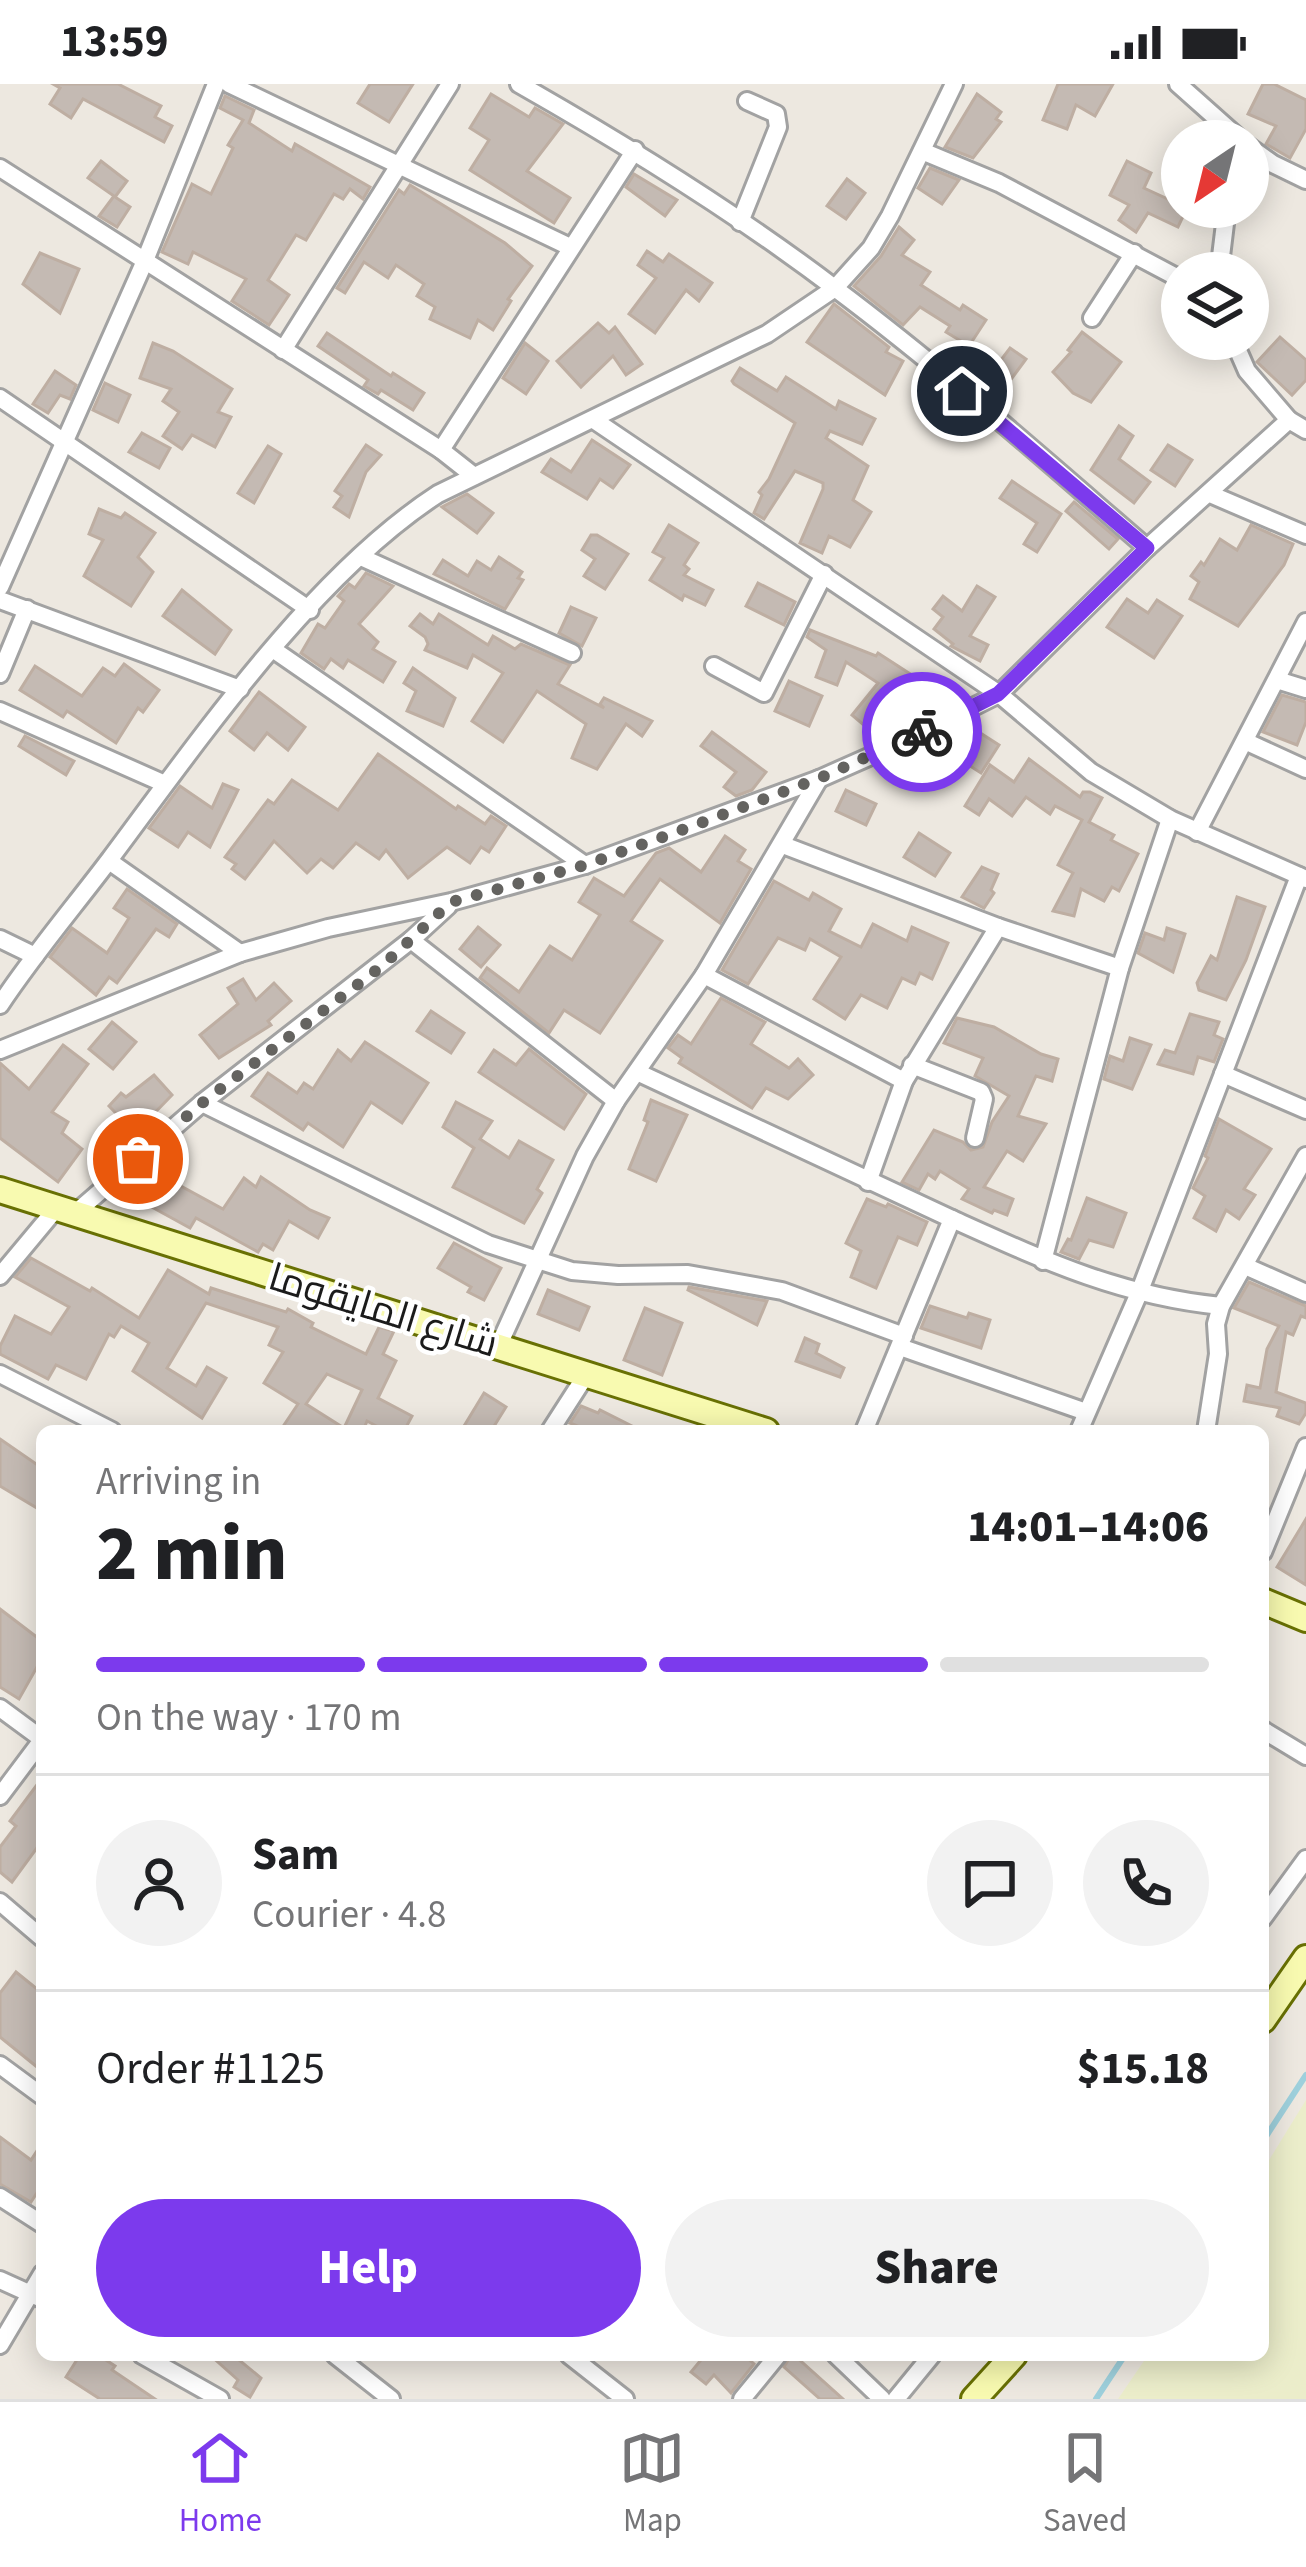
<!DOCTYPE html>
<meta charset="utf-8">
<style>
:root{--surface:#fff;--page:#f2f2f2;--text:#202124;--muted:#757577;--line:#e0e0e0;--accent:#7c3aed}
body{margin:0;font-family:"Source Sans 3",Cairo,sans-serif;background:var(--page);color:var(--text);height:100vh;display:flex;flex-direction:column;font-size:45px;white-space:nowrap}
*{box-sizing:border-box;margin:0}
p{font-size:39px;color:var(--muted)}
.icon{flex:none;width:66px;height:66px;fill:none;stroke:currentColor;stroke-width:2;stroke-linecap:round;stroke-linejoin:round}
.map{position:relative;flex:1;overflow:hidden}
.side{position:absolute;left:36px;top:1341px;width:1233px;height:936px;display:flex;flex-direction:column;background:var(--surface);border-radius:18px;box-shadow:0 6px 30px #0003}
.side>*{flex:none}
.needle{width:78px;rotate:215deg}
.fabs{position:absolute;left:1161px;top:36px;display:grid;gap:24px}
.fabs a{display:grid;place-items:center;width:108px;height:108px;border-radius:50%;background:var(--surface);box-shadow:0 6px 30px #0003;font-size:60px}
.pin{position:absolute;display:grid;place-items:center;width:102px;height:102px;color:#fff;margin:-51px;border:6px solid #fff;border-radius:50%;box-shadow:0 3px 12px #0007}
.courier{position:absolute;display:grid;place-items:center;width:120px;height:120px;margin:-60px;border:9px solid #7c3aed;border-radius:50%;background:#fff;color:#222;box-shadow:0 3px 15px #0007}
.overview em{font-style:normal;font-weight:800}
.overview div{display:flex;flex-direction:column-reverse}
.overview{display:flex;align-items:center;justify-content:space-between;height:204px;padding:0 60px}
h1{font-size:78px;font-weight:800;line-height:90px}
.bar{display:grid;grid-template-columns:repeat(4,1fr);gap:18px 12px;align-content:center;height:144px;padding:0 60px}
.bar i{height:15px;border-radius:9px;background:var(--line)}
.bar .current{background:var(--accent)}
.bar p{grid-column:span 4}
.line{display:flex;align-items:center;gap:30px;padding:0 60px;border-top:3px solid var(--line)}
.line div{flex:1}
.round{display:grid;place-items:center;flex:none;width:126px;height:126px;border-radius:63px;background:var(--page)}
.primary-button{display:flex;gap:24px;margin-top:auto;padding:24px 60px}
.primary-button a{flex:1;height:138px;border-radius:72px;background:var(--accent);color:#fff;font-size:48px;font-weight:800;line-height:138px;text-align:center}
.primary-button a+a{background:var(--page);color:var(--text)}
.status{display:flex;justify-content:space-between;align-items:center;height:84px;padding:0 60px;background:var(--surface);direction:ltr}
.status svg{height:33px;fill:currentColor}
.dock{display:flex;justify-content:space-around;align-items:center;height:168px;border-top:3px solid var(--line);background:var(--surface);font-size:33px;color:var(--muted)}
.dock a{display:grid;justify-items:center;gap:6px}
.dock .current{color:var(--accent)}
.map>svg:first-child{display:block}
.farmland{fill:#ebedca}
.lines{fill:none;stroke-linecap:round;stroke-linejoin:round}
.stream{stroke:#9ed0dc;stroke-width:6}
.building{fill:#c4bab3;stroke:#beaea2;stroke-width:3;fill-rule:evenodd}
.street-casing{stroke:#a2a2a2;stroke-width:22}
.secondary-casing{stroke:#687003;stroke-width:30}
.street{stroke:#fff;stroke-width:16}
.secondary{stroke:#f8fab0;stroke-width:24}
.done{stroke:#646360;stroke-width:12;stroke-dasharray:0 21.6}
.route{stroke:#7c3aed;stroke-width:15}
.labels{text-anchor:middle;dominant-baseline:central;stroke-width:9;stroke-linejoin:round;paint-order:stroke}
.street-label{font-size:39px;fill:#1b1b1b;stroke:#fff}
</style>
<div class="status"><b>13:59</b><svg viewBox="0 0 49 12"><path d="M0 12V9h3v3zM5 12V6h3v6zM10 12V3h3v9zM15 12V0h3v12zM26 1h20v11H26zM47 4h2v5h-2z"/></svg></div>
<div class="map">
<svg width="1306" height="2315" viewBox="0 0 1306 2315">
<rect width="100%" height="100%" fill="#ede8e0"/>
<polygon class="farmland" points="1306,2016 1306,2315 1118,2315 1148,2271 1263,2271 1263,2086"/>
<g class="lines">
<g class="stream">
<polyline points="1263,2057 1306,1991"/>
<polyline points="1096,2315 1125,2271"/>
</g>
</g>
<g class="building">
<polygon points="53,0 118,0 161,22 155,33 172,42 164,58 83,15 71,34 50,20 60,4"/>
<polygon points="370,0 413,0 389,38 358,19"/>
<polygon points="1058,0 1113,0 1095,32 1076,21 1067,45 1043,36"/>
<polygon points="1263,0 1274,0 1306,16 1306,45 1290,74 1266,60 1276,42 1248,30"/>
<polygon points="491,10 529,33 535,24 563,40 527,87 570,114 554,139 470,86 489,56 470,44"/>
<polygon points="977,10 1001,28 996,35 1001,38 973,74 945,63"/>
<polygon points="225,12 254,26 249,39 292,67 295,60 370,103 363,115 350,105 343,115 334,110 306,156 296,151 268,196 289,211 269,241 232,217 246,195 193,168 188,180 162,168 192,100 211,110 233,64 228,61 243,36 220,24"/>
<polygon points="101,77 127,97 115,113 130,123 117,143 99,132 114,112 88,94"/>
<polygon points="1127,77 1151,89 1144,104 1187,124 1178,143 1148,129 1136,148 1119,136 1129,121 1110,111"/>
<polygon points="930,84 959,96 942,120 918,104"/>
<polygon points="634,90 677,116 665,132 626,103"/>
<polygon points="847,95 865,109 846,135 827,122"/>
<polygon points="410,101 505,159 532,182 508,215 511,217 493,246 478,236 470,254 430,235 435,223 417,212 424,200 396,181 388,194 364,178 345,209 337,204 399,106 404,110"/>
<polygon points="899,143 914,156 902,171 930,188 921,201 960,226 963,221 986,236 969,262 946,248 950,242 920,223 903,241 854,202 881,172"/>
<polygon points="647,167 663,178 669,170 712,199 699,217 686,206 655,249 629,230 656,194 638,181"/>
<polygon points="40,169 79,185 60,229 23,200"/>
<polygon points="834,220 889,263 886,268 903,277 885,311 807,258"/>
<polygon points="598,239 609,249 615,243 642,280 626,291 613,272 581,303 557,277"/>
<polygon points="1082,248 1121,278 1091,318 1073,309 1053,288 1071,268 1068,266"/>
<polygon points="327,249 391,292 393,289 424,309 413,326 381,306 378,310 364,302 368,296 318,262"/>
<polygon points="1280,253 1306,276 1306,296 1292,311 1257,278"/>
<polygon points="153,259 173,267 232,305 218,328 231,333 215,363 192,351 182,365 163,352 179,328 163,317 171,305 140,294"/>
<polygon points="525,259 548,277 526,310 503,294"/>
<polygon points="1010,264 1026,275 1001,309 985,297"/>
<polygon points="740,284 777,307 786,293 836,325 839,317 875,335 862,360 830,347 826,354 868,382 853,416 871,428 850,463 829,452 822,469 800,459 823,405 823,399 795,387 764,435 754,429 762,411 759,408 769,395 795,339 734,300 732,297"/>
<polygon points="55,287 76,301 70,315 60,311 48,329 33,320"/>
<polygon points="105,299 130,311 118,338 93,326"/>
<polygon points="1119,342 1133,352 1119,375 1150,398 1134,419 1091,386"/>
<polygon points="142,349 170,364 159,384 129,368"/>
<polygon points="592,356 630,381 613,404 600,395 587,415 542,388 551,375 571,388"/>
<polygon points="366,361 381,371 366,388 349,433 334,423 342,412 335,407"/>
<polygon points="1168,361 1192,376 1175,402 1151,386"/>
<polygon points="268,362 281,370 254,419 238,409"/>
<polygon points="1012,397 1061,430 1037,468 1024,460 1037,439 1000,414"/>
<polygon points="467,410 493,429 477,449 442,423"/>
<polygon points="1074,418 1118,455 1109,465 1066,427"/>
<polygon points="99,425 121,434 125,429 155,449 138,473 153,488 131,522 84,492 103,456 89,450"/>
<polygon points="669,441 698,459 684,481 689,485 684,491 713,506 705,521 684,511 682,516 650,496 664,474 653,468"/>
<polygon points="1251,441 1293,460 1284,481 1238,542 1190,515 1199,498 1191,492 1201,478 1204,481 1220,455 1237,466"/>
<polygon points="591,451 597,451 628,470 605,505 584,492 595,475 582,466"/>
<polygon points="499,473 522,488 518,494 523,496 505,525 434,490 443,476 468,492 477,477 491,486"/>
<polygon points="366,489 393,502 359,540 378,558 373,565 395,578 383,598 348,576 343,584 331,575 324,585 301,569 318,540 325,544 344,517 338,512 349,500 355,504"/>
<polygon points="758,499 795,518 784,541 746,522"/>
<polygon points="977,502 995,513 970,552 988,561 980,577 951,562 953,560 934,545 943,533 933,525 943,512 962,527"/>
<polygon points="182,506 231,546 215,570 163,532"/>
<polygon points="1127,515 1148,529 1157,516 1182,532 1154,574 1107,543"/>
<polygon points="571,523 596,534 582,562 559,549"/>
<polygon points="420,530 433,540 439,530 488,561 493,552 515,565 521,560 570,581 558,600 604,624 600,620 604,614 652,637 642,652 626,640 597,685 572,674 586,640 537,607 503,658 472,637 503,589 473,571 467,584 425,566 428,560 425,553 410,542"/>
<polygon points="810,546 876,572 878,569 918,595 904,616 894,610 866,643 852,631 878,599 846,578 837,601 816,593 826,566 807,553"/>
<polygon points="124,580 159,606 143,628 138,624 116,659 67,627 63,633 20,606 35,582 82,612 103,584 115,592"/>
<polygon points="413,584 455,614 443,642 407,627 416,607 404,599"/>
<polygon points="789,597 822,612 809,642 775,627"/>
<polygon points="259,608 305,643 288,666 267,649 254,666 230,647"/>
<polygon points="1282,611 1306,618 1306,638 1297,661 1263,648"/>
<polygon points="971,643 999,661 981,689 953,671"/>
<polygon points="712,648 766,688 752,706 736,712 724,703 736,688 701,662"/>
<polygon points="25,652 74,677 66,691 19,662"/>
<polygon points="378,670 456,725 458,722 485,740 491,732 506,742 489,768 481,763 470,779 447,763 408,794 386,766 379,775 356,759 333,784 321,775 307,789 274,757 245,795 232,785 236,780 225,773 268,716 274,720 292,696 338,726"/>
<polygon points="1029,675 1080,713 1083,708 1090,708 1102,714 1089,738 1114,751 1111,756 1138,770 1119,807 1112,803 1104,817 1081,805 1074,832 1053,827 1073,789 1058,781 1082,736 1055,722 1050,730 1026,713 1012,732 989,715 979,731 965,722 990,681 1014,698"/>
<polygon points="223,700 238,706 210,763 188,748 178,763 149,744 180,702 212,724"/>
<polygon points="846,706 876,720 866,741 836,727"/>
<polygon points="919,749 950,769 935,792 904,773"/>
<polygon points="725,752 745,766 738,777 751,785 720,839 660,795 631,837 662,857 600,949 564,926 549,949 480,894 487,884 519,908 550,862 572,876 600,831 579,818 594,794 624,812 656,769 669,764 701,788"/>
<polygon points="982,783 998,790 991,806 994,809 984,824 962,813"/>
<polygon points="774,797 809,816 813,809 841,825 829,847 861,863 873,840 907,857 912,843 948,859 932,895 920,889 915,900 902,894 887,924 861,911 845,935 814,915 841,873 810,855 805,866 778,854 748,900 722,886"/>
<polygon points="127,805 177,840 169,853 156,845 117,899 109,893 96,911 50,873 72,844 107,869 129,834 114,824"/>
<polygon points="1237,813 1265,823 1246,876 1226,916 1199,906 1197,899 1211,872 1217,876"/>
<polygon points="478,843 500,861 481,883 460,865"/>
<polygon points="1167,844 1185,850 1173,888 1138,869 1145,849 1164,856"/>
<polygon points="243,895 256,916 274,899 291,917 268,937 271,941 219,974 200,951 238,920 228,904"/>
<polygon points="721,914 765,938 751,960 789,984 798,975 813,991 788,1015 766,1004 752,1024 679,979 682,974 668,964 678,951 691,960"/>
<polygon points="431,927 464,949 451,969 417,947"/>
<polygon points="1190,930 1219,938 1214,951 1223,955 1214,978 1198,973 1193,990 1158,980 1165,966 1175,969"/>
<polygon points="957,934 994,943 1041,970 1058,975 1052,997 1036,992 1018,1032 1046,1040 1023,1077 1007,1067 984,1103 1013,1115 1007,1131 994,1126 992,1129 962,1115 969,1105 940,1087 935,1095 928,1090 919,1106 902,1098 934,1046 963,1058 971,1066 983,1063 992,1038 1009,1012 975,992 983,974 944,959"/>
<polygon points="112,938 136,958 113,985 89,965"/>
<polygon points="1130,954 1151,961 1132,1005 1104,995 1110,972 1123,977"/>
<polygon points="365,958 428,999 402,1039 371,1018 343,1063 308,1039 303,1046 252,1012 268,989 297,1009 304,999 313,1005 338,966 351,977"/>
<polygon points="63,961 88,980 52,1028 68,1038 62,1049 82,1065 58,1098 0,1054 0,979 29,1005"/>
<polygon points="529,965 586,1010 564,1045 479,988 494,966 516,981"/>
<polygon points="154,991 172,1011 135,1049 109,1022 121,1009 126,1013"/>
<polygon points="651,1016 687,1031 656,1097 629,1085 648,1038 644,1036"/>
<polygon points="456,1018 492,1037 480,1055 509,1074 519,1057 553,1076 537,1105 542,1109 524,1139 453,1103 474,1064 443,1043"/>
<polygon points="1219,1035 1271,1065 1244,1105 1255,1111 1239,1135 1226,1126 1216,1147 1194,1134 1205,1112 1193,1104 1208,1074 1205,1072"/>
<polygon points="165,1089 181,1098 179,1101 223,1125 244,1094 256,1103 261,1093 310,1126 329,1134 318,1154 289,1137 273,1166 263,1160 258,1168 196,1134 190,1144 148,1121"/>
<polygon points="1087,1114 1126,1129 1113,1163 1089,1156 1079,1175 1061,1168 1068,1155 1071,1156"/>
<polygon points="867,1115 886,1123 888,1120 927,1138 917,1161 898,1153 876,1204 851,1193 861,1167 846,1159"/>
<polygon points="454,1159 501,1184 484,1216 468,1208 471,1203 438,1184"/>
<path d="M31,1174l59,33 2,-3 47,30 29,-48 41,24 2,-6 75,24 2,-3 25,14 -2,4 55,27 13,-27 15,4 -11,23 13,7 -18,37 34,18 -8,15h-18l-19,-10 -4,10h-83l18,-27 -34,-21 19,-31 -14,-7 9,-18 -72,-24 -39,65 29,18 11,-19 19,11 -24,40 -69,-47 16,-28 -28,-17 -7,11 -5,-3 -23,45 -30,-14 -8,14 -48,-25v-8l15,-30 36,18 18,-27 -54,-30zM327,1290l35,16 -18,38 -38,-24z"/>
<polygon points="1249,1198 1306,1222 1306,1234 1301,1232 1293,1251 1286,1248 1276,1308 1306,1319 1306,1329 1299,1340 1277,1332 1280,1324 1244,1317 1247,1301 1260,1304 1267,1265 1279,1242 1234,1224"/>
<polygon points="689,1203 767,1217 757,1241 688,1206"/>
<polygon points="548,1206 589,1223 579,1246 538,1230"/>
<polygon points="930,1222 967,1234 969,1229 990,1236 981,1264 921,1244"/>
<polygon points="645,1224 682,1239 662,1291 624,1276"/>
<polygon points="805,1254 819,1260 816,1269 844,1284 840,1293 796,1277"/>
<polygon points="484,1309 506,1323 491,1347 461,1347"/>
<polygon points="581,1322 598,1329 600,1326 642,1347 589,1347 570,1339"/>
<polygon points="0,1355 42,1384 42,1427 0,1402"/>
<polygon points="1306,1435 1306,1501 1277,1483"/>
<polygon points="0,1525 42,1557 42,1574 19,1615 0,1603"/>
<polygon points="42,1694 42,1757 12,1798 0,1788 0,1763 16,1742 10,1737"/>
<polygon points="16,1888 42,1909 42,1987 0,1953 0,1909"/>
<polygon points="0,2053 31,2076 42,2059 42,2101 31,2118 0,2100"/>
<polygon points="80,2271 98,2271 115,2282 112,2286 155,2315 100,2315 66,2293"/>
<polygon points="210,2271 233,2271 261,2294 250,2313 234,2303 238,2296"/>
<polygon points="705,2271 744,2271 754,2280 731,2309 714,2291 706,2300 691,2288"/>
<polygon points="791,2271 794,2271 843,2315 820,2315 784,2283"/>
</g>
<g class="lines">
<g class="street-casing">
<g id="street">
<polyline points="229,0 570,163"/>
<path d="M519,0c109,62 217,129 317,205 108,81 209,171 311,259"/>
<polyline points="1178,0 1242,57"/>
<polyline points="1248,62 1273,80 1306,96"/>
<polyline points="922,67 999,99 1182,196"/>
<polyline points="0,84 441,366 474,392"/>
<polyline points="740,138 778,43 776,30 747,17"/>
<polyline points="1219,189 1227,123"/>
<polyline points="1092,234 1134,169"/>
<polyline points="1233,255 1247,287 1289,336"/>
<polyline points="283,266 450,0"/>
<polyline points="0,314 310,526"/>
<polyline points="594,336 999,610 1091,688 1170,735 1306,795"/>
<polyline points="441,366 635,66"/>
<polyline points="1210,410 1306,451"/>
<polyline points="361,473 572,569"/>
<polyline points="0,503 144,179 216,0"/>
<polyline points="0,516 240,605"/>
<polyline points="274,566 585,781"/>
<polyline points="714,582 764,609 824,490"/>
<polyline points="0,590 27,525"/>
<polyline points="1277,596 1306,605"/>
<polyline points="0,627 165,700"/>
<polyline points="1247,658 1306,685"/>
<polyline points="1197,748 1306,538"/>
<polyline points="783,761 998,843 1120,884"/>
<polyline points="109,777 240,869"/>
<polyline points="448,822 411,856 616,1017"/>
<polyline points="0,855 35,872"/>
<polyline points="704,891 904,997"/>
<path d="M0,921c33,-50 73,-97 110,-146 89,-119 203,-284 328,-365l329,-160 68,-46 36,-40 19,-32 64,-132"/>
<polyline points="0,966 240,869 328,844 451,818 585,781 819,695 907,656 999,610 1147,464 1289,336 1306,346"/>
<polyline points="912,981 981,1008 984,1015 975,1054"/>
<path d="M637,988c105,50 210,99 315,147 91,41 168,77 269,87"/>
<polyline points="1223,990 1306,1026"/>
<polyline points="202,1019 488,1160 572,1187 618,1191 688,1190 782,1207 904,1252"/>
<polyline points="868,1098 904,997 998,843"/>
<polyline points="73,1131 202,1019 411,856"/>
<polyline points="1043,1177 1120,884 1170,735"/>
<polyline points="1245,1182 1306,1209"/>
<polyline points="0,1192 55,1126"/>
<polyline points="498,1263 585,1072 616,1017 704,891 819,695"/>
<polyline points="900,1263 1086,1328"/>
<polyline points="0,1290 112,1347"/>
<polyline points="550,1347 586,1291"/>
<polyline points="864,1347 952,1135"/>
<polyline points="1079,1347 1139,1209 1299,792"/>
<polyline points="1206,1347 1218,1270 1216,1240 1221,1222 1306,1072"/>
<polyline points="1263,1468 1306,1363"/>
<polyline points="0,1624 42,1655 42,1656 0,1712"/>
<polyline points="1263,1646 1306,1672"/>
<polyline points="0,1818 42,1854"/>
<polyline points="1263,1834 1306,1775"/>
<polyline points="0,1981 42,2012"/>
<polyline points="0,2113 42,2140"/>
<polyline points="0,2196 42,2215"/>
<polyline points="0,2261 42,2190"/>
<polyline points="142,2271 220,2315"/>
<polyline points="335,2271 391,2315"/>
<polyline points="569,2271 625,2315"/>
<polyline points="836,2271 882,2315"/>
<polyline points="742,2315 778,2271"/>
<polyline points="896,2315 932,2271"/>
</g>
</g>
<g class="secondary-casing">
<g id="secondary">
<polyline points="0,1106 766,1347"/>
<polyline points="1263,1517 1306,1535"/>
<polyline points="1263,1936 1306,1874"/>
<polyline points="974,2315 1014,2271"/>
</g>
</g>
<use href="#street" class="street"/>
<use href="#secondary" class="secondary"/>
</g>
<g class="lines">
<polyline class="done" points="138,1075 202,1019 382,882 451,818 585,781 674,749 820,694 922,648"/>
<polyline class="route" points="922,648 998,610 1147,464 962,307"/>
</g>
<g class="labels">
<g class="street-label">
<text transform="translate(383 1227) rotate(17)">شارع المايقوما</text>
</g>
</g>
</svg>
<div class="fabs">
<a><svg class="needle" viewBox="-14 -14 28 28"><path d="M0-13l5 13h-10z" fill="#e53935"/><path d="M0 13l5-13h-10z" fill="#757577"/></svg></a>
<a><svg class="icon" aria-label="layers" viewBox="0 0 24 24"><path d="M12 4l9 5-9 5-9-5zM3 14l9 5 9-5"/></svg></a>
</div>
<div class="pin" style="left:138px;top:1075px;background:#ea580c"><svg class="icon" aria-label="bag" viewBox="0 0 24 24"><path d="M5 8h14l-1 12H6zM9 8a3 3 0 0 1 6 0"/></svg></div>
<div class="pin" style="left:962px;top:307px;background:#1f2937"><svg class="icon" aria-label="home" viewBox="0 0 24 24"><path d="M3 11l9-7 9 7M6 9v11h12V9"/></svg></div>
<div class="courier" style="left:922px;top:648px"><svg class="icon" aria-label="bike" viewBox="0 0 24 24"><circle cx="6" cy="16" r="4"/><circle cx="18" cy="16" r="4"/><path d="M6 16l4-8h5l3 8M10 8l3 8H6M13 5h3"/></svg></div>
<section class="side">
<div class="overview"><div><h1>2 min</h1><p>Arriving in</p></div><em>14:01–14:06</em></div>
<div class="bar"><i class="current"></i><i class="current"></i><i class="current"></i><i></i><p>On the way · 170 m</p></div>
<div class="line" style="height:216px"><a class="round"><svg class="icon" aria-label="person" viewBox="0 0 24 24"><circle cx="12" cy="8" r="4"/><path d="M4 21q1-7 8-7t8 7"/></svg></a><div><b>Sam</b><p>Courier · 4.8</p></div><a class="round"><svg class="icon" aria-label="chat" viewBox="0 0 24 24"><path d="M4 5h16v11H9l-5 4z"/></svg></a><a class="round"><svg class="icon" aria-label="phone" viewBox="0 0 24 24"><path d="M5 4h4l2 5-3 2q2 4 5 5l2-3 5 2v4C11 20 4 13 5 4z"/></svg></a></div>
<div class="line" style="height:156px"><div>Order #1125</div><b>$15.18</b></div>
<div class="primary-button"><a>Help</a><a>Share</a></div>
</section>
</div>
<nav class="dock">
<a class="current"><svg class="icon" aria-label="home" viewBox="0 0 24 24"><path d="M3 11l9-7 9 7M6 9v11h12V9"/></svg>Home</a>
<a><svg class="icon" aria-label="map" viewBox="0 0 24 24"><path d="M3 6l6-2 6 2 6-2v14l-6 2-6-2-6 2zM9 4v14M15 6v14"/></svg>Map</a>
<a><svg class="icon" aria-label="saved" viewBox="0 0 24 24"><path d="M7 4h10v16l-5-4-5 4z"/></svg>Saved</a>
</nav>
